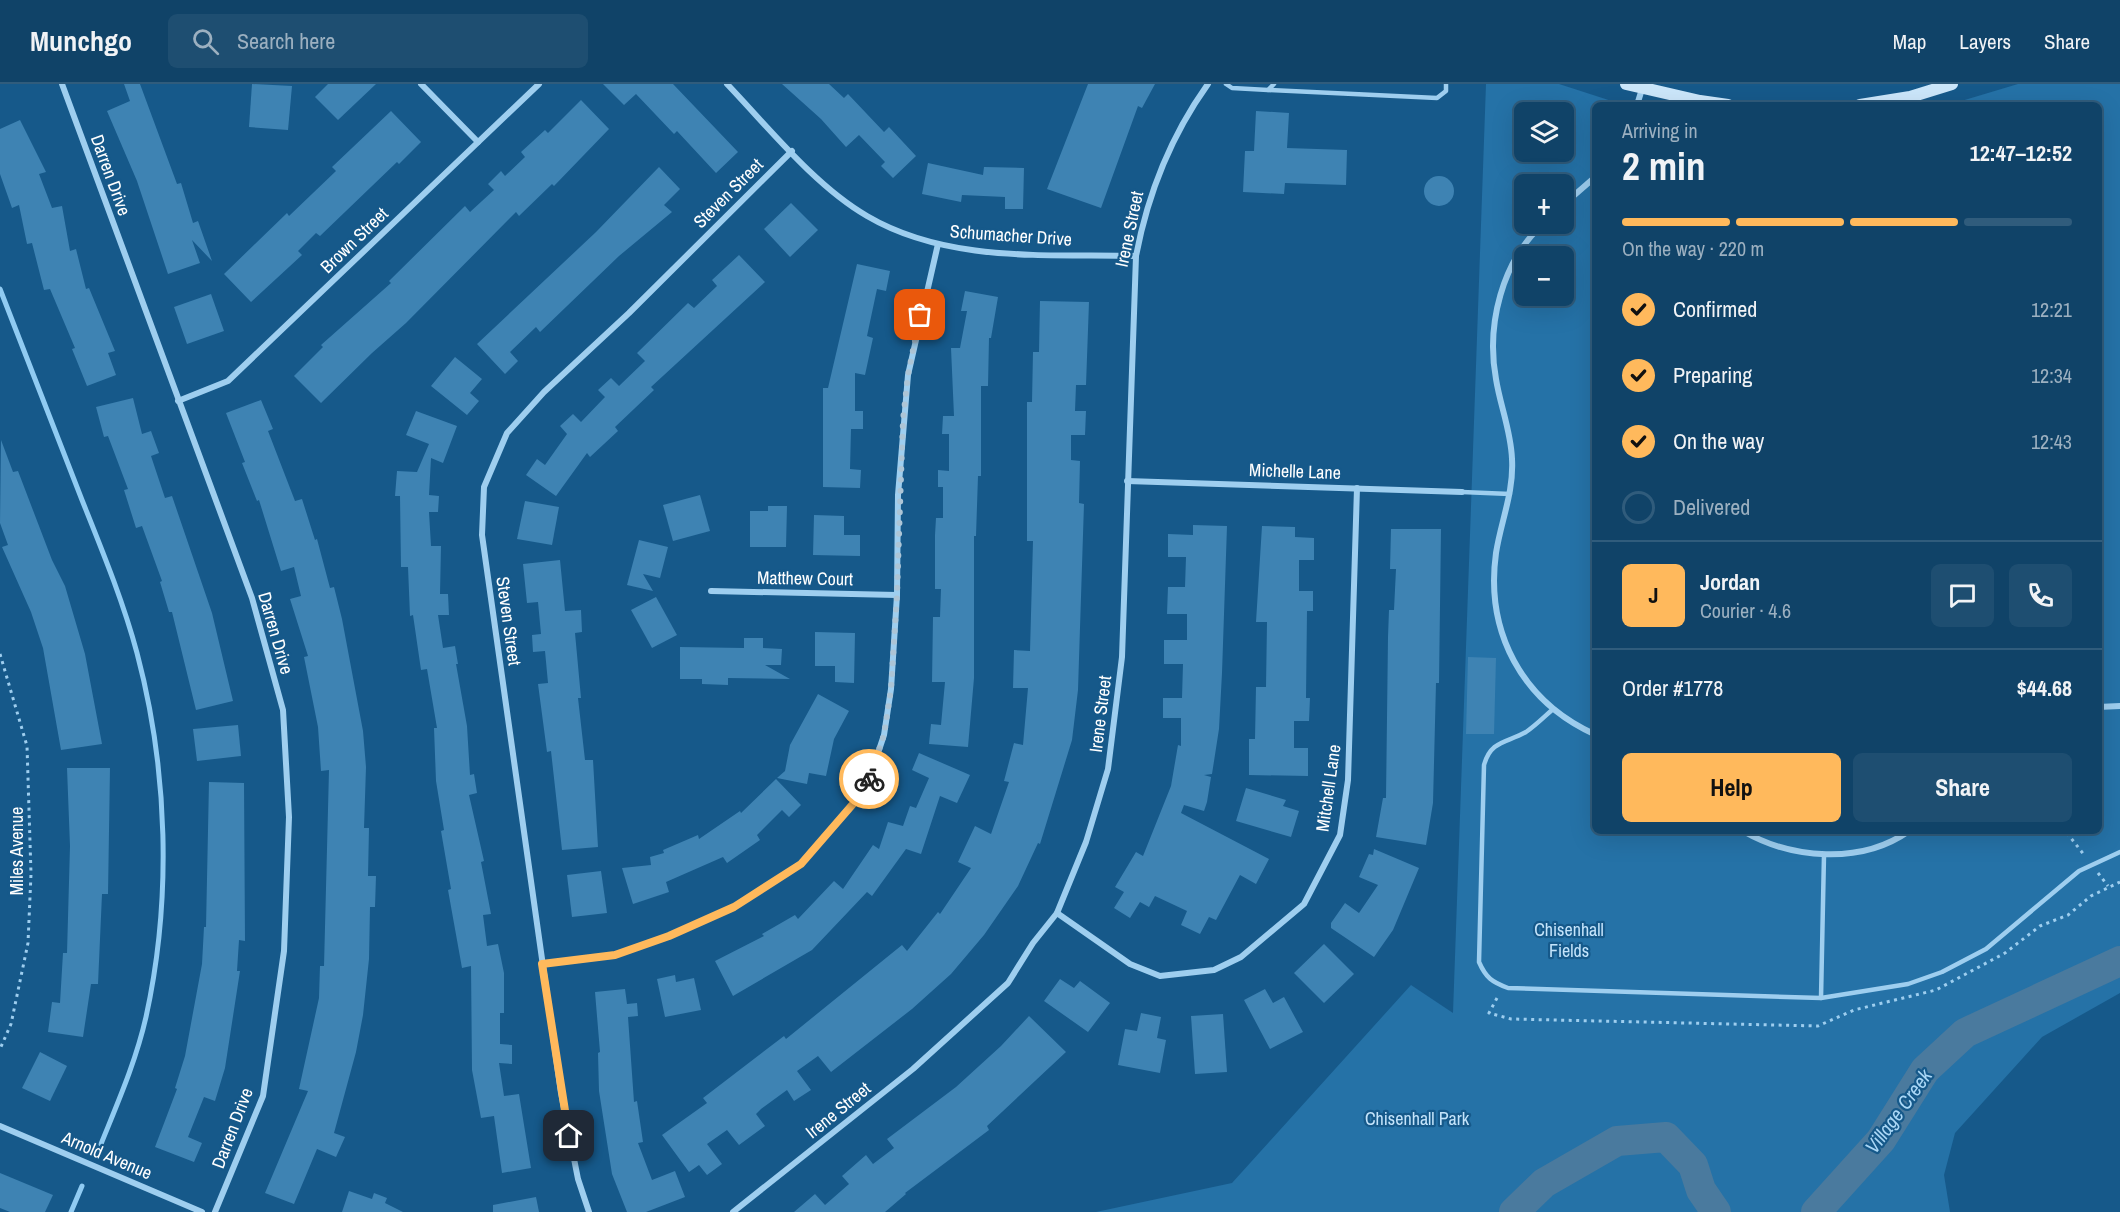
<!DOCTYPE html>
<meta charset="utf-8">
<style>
:root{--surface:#104368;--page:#1e4e71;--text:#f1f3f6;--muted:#9cb0c0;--line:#305c7c;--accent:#ffb95c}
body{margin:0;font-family:"Archivo Narrow",sans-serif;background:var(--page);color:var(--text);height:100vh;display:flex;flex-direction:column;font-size:22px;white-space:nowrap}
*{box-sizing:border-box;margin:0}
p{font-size:20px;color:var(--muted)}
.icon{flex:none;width:33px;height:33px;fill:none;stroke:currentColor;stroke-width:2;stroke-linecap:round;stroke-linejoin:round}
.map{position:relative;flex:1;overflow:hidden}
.drawer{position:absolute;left:1592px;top:18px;width:510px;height:732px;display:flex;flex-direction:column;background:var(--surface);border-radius:9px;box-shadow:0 6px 24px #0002,0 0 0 2px var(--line)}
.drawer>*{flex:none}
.tools{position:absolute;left:1514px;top:18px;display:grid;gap:12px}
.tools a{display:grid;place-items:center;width:60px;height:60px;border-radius:9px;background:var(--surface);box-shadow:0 6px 24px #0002,0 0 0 2px var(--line);font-size:30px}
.pin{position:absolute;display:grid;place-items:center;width:51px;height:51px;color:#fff;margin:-26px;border-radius:12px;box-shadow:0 3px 9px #0006}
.courier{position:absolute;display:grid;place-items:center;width:60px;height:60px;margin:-30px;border:4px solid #ffb95c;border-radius:50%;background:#fff;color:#222;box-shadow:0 2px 8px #0007}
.summary em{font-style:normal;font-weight:700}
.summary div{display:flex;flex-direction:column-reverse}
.summary{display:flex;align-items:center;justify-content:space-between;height:102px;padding:0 30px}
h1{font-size:39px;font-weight:700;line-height:45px}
.bar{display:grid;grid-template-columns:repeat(4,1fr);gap:9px 6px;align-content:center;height:72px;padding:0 30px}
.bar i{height:8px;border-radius:4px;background:var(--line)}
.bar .on{background:var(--accent)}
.bar p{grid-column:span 4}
.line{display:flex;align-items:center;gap:15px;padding:0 30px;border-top:2px solid var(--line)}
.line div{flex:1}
.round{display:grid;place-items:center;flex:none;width:63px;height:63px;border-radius:9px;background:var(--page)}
ol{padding:0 30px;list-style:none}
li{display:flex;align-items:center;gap:18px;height:66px}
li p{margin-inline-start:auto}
li .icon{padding:6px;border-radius:50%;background:var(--accent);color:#111;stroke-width:4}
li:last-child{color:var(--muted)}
li i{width:33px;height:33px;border:3px solid var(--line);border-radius:50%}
.action{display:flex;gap:12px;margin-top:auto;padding:12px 30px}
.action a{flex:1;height:69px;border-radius:9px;background:var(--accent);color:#111;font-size:24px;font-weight:700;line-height:69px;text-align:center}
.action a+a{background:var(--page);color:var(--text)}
header{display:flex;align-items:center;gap:36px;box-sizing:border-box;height:84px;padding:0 30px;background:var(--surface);border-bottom:2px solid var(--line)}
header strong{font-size:28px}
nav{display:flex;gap:33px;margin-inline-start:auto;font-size:21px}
.search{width:420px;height:54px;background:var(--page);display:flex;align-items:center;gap:15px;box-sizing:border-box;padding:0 21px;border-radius:9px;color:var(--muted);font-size:22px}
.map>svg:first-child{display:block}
.green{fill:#2572a7;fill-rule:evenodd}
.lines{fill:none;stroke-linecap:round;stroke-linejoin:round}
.stream{stroke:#90cbf2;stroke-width:5}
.river{stroke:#4a7a9e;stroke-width:30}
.building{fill:#3e83b3}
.path{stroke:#9eceef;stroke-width:3;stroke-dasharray:3 4.5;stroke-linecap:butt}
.lane{stroke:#9eceef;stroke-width:4.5}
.street{stroke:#9eceef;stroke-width:6}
.secondary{stroke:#cbe6fa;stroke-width:12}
.done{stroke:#adc5d6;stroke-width:6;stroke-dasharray:0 10.8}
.route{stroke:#ffb95c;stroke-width:8}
.labels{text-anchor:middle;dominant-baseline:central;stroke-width:4.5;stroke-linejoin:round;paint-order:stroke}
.street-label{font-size:18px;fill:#fff;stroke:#16598a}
.park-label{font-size:18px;fill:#c4e4fb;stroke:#16598a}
.water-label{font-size:20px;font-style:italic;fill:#aad7f6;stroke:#16598a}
</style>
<header>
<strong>Munchgo</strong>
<div class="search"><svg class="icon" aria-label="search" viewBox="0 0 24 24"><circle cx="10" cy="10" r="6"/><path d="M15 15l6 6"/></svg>Search here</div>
<nav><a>Map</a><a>Layers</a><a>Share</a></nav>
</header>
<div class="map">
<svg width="2120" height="1128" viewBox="0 0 2120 1128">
<rect width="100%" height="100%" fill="#16598a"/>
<path class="green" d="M1486,0h73l65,21h-30v726h504v-726h-150l70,-21h102v909l-78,44 -87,96 -11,42 6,37h-854l136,-29 179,-198 42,28zM1524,28h39v40h-39zM1524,100h39v40h-39zM1524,172h39v40h-39z"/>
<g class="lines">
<g class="stream">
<path d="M0,205c27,70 55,141 82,211 20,50 41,101 55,153 31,117 35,246 9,364 -10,44 -28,85 -45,127"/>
<polyline points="71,1128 82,1102"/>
</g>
<g class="river">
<polyline points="1514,1128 1544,1099 1617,1057 1666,1053 1693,1081 1701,1106 1716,1128"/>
<polyline points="1816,1128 1881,1056 1925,986 1965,949 2120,877"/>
</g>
</g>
<g class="building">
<polygon points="124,0 140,0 177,100 181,99 193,139 198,137 212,177 192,156 200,179 168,190 137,97 107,27 130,17"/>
<polygon points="252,0 292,2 288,46 249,43"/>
<polygon points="328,0 376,0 338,36 315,13"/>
<polygon points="603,0 673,0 738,68 716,89 677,47 674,50 636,10 624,21"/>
<polygon points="782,0 829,0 844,14 848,10 884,48 889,43 916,72 893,94 881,82 885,78 859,51 846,63 821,35"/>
<polygon points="1088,0 1155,0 1142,24 1138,22 1101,124 1047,105"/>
<polygon points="581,16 609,45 554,102 552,100 519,132 516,128 406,239 372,269 321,319 294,292 323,263 321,261 391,199 389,197 465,122 470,128 494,106 488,100 501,87 505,92 525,73 521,68 545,46 548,49"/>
<polygon points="391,27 421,58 399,80 397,78 320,152 316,149 298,167 302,171 251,218 224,190 287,129 289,132 336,87 332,83"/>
<polygon points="1256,27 1289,29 1287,64 1347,66 1346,101 1285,99 1284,110 1243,108 1245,67 1254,67"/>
<polygon points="20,36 46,88 39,90 52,124 62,122 70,167 76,165 86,205 89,204 115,267 108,269 116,291 87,302 72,265 75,264 50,205 44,206 32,159 27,160 19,121 12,124 0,90 0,45"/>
<polygon points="928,79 983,91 984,83 1024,84 1023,125 1005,125 1005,113 962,111 961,118 922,110"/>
<polygon points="659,83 680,105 664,121 672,128 619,172 540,248 536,243 510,268 518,277 505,290 477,260 596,148"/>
<circle cx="1439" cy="107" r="15"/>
<polygon points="791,119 818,146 790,173 764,145"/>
<polygon points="739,171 765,198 651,303 654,306 615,343 618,347 590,373 587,369 556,412 526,391 537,375 545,381 567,350 560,342 573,330 581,338 605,313 598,306 611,294 619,302 645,277 637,269 688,219 694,224 717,202 712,196"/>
<polygon points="857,180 890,187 886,207 877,205 867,252 873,254 865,291 855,289 855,327 863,327 863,345 851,345 850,385 861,386 860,404 823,403 823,304 828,304"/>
<polygon points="965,207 998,213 991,254 989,254 988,302 981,302 981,392 978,392 976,452 974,452 974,594 968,663 929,660 931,640 941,641 945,598 932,598 933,533 940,533 941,505 935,505 935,451 936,434 943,434 943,403 938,403 938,386 949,387 949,350 942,350 943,332 954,332 951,264 960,264 967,227 961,227"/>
<polygon points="211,210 224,247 187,260 174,223"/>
<polygon points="1040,217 1089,218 1086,301 1076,301 1075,327 1086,327 1085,351 1071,351 1071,376 1080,377 1079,419 1084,420 1078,606 1072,656 1040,760 1038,759 1018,802 984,851 951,890 912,925 831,988 818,972 797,987 811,1006 794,1017 787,1006 761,1025 756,1030 765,1042 739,1061 727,1046 707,1060 722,1080 707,1091 699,1081 689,1088 662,1051 707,1019 703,1014 784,952 786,955 902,861 907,867 938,828 940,830 971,784 958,778 975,742 991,750 1009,698 1004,697 1014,659 1023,661 1028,604 1013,604 1014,566 1030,567 1033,457 1027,457 1027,318 1032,318 1033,268 1039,268"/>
<polygon points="455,273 482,295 470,309 479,317 467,331 431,302"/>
<polygon points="133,314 142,350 151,347 159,369 151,372 165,414 172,412 212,529 233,617 196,626 172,528 169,528 160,498 162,497 142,442 136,444 124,406 128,405 108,352 104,353 96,323"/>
<polygon points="261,316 273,345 268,347 295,417 302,415 315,456 317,455 330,504 334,503 342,535 363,647 366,683 364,744 369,744 368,792 376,792 375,823 370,823 369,875 363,931 356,968 334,1049 345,1053 336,1073 317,1065 294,1120 265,1109 308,1007 299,1005 319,914 320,882 324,882 329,686 321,687 318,643 304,573 308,572 290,515 301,512 294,483 281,487 259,416 257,417 242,379 245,378 226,329"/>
<polygon points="416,327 457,342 443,379 431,374 429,411 439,412 438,428 429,428 431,462 441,462 440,510 448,510 449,531 438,531 443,564 455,562 458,580 456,580 467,642 470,691 474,690 477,709 469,711 484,777 481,778 491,830 483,831 487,862 498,860 504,889 504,929 500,929 500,960 512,961 512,980 499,979 504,1012 519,1010 531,1084 502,1089 494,1032 481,1034 472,986 471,882 462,884 448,806 451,805 441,747 444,746 436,697 434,644 437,644 427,585 421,586 413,531 410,532 408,483 401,483 400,412 395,412 397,387 417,388 429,360 406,351"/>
<polygon points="1,356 13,388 18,387 52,476 65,502 85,570 102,660 61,666 43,564 31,528 2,463 8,461 0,439"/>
<polygon points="700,411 710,447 673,457 663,421"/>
<polygon points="525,417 559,423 552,461 517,455"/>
<polygon points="768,422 787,422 786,463 750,463 750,427 768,427"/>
<polygon points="814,431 844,432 844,451 860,451 860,472 813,471"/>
<polygon points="1193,441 1227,442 1222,589 1219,645 1212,690 1204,691 1211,693 1207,718 1204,727 1184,721 1181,729 1269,775 1256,800 1240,791 1216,836 1209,833 1200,850 1181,841 1187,827 1155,812 1149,823 1140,818 1130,834 1114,824 1124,808 1115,803 1136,768 1143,772 1171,702 1178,661 1181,662 1181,634 1163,634 1163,614 1182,614 1183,580 1164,580 1164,556 1187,556 1187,530 1167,530 1168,503 1185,503 1186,473 1168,473 1168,450 1193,451"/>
<polygon points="1262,442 1295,443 1295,453 1314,454 1314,476 1299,476 1299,507 1313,507 1313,527 1307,527 1306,614 1310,614 1309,637 1294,637 1294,664 1308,664 1308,692 1249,691 1249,655 1255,655 1256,603 1266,603 1267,538 1256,538"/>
<polygon points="1391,445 1441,445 1439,599 1436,599 1433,719 1426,761 1376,753 1383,714 1386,714 1388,553 1389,526 1394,526 1396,485 1390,485"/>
<polygon points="639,456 668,463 660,494 643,490 653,507 627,501"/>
<polygon points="560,476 565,527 581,526 582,548 575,549 581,614 578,614 585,676 593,676 598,763 562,766 551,667 547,668 538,600 548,599 545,567 533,568 532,551 541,550 538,518 527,519 523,480"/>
<polygon points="656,513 677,551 652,564 631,526"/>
<polygon points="815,548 855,549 854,599 835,598 835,582 815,582"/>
<polygon points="744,554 763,554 763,564 782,565 781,581 765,581 790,595 728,594 728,601 702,600 702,595 680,595 680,563 744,564"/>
<polygon points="1468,573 1496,574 1494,650 1466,650"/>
<polygon points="818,610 849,627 834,655 826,692 809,689 807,700 777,694 785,687 790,661"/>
<polygon points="238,641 241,672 197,677 193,645"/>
<polygon points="919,669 970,691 957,719 940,712 921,770 906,765 872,812 867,808 812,866 733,912 715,877 764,852 762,850 795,831 798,835 834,797 843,805 873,761 879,765 888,738 903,742 910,722 916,724 929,694 912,686"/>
<polygon points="67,684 110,684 108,810 102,810 98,900 91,900 83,953 48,948 52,918 60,919 63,869 67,869 70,762"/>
<polygon points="776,695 801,721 789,733 782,726 757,751 760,756 727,779 723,773 666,798 669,808 633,820 622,784 651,781 650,773 664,769 663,766 698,751 699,755 740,727 741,729"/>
<polygon points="209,698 244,699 245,857 239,856 237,887 240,887 225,984 215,1017 204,1013 188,1053 202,1059 194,1078 155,1063 177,1005 175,1004 185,972 202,880 204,843 206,843"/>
<polygon points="1246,704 1286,716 1283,722 1299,727 1291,753 1236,737"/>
<polygon points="1374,765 1419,784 1393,846 1374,873 1331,844 1331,839 1345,819 1359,829 1378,801 1359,793 1369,770 1373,771"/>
<polygon points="601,787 607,829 572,833 567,791"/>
<polygon points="1324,860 1354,890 1324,919 1294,889"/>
<polygon points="675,891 676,898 694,894 701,926 665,933 657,895"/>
<polygon points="1060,895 1074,904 1080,897 1110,919 1088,948 1044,917"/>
<polygon points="625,905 627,920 637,919 638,932 628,933 634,1018 637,1017 643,1058 638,1059 652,1096 675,1087 685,1113 646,1128 627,1128 612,1090 599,1007 598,969 600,968 595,908"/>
<polygon points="1265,905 1273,919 1284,913 1303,948 1270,965 1244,916"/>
<polygon points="1141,929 1161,933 1157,954 1166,956 1160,989 1118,981 1125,945 1137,947"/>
<polygon points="1223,930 1227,988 1195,990 1191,932"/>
<polygon points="1029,932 1066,968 987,1042 989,1046 905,1109 906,1110 885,1128 794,1128 815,1110 825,1121 849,1100 842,1092 866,1071 873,1080 894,1064 887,1055 956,1003 1001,962"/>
<polygon points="40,968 67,982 50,1017 22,1004"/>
<polygon points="0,1089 53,1111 45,1128 10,1128 0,1124"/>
<polygon points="349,1107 372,1115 374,1109 387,1114 385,1119 403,1128 342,1128"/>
<polygon points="536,1113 539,1128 493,1128 493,1121"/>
</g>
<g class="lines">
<g class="path">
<polyline points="0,570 27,662 31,790 28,859 11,940 0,965"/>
<polyline points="2067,749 2085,772"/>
<polyline points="2098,789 2108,802"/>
<polyline points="1497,914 1489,929 1511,935 1818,942 1854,926 1936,906 2005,869 2040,842 2068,831 2091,812 2120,798"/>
</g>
<g class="lane">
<polyline points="1226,0 1232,4 1268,6 1274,0"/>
<polyline points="1268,6 1437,14 1446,7 1446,0"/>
<polyline points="1462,408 1510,410"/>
<path d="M1552,626c-8,7 -17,16 -26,22 -19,11 -35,8 -42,33l-5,197c7,16 13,20 29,26l313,10 87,-14 34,-12 44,-23 93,-78 41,-19"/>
<polyline points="1821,914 1824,771"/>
</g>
<g class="street">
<polyline points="62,0 252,514 283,626 289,733 284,867 263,1012 215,1128"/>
<polyline points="421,0 478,58"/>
<path d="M727,0c42,44 88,102 140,132 80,47 179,38 269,40"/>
<polyline points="1637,21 1642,5"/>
<polyline points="1563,121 1594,94"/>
<path d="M1543,140c-41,37 -57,101 -47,155 4,26 15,52 16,80 2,33 -11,62 -16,94 -11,79 26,148 98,181"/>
<polyline points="178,317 228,297 539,0"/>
<polyline points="1127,397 1462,408"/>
<polyline points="711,507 897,511"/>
<polyline points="2098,623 2120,622"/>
<path d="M1743,747c48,28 118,34 166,0"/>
<polyline points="1057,829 1130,880 1160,892 1214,886 1241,873 1304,820 1340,751 1348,696 1357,404"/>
<polyline points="542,880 615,871 669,852 734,823 801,780 866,705 884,651 891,605 897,511 898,411 908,291 938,160"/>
<polyline points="0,1042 202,1128"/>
<polyline points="589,1128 578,1095 561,1009 482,451 484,403 507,349 544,308 629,229 792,67"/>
<path d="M733,1128l180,-143 95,-86 25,-40 24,-30 29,-71 22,-73 14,-112 14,-401c12,-63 34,-119 72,-172"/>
</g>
<g class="secondary">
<polyline points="1626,0 1700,17 1728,21"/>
<polyline points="1860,21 1910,13 1952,0"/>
</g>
</g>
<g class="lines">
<polyline class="done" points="869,695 884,651 891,605 897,511 903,335 908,291 920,231"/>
<polyline class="route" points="569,1052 542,880 615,871 669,852 734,823 801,780 866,705 869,695"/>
</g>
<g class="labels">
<g class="street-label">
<text transform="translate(111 91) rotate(70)">Darren Drive</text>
<text transform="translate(728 109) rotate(-45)">Steven Street</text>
<text transform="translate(1129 145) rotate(-78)">Irene Street</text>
<text transform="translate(1011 151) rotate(4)">Schumacher Drive</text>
<text transform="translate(354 156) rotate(-44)">Brown Street</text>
<text transform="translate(1295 387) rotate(2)">Michelle Lane</text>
<text transform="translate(805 494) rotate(1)">Matthew Court</text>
<text transform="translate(509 537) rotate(82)">Steven Street</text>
<text transform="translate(276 549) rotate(74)">Darren Drive</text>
<text transform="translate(1100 630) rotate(-83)">Irene Street</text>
<text transform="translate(1328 704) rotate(-82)">Mitchell Lane</text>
<text transform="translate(16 767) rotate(-90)">Miles Avenue</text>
<text transform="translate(838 1026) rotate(-39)">Irene Street</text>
<text transform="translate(232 1044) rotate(-69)">Darren Drive</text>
<text transform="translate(107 1071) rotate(23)">Arnold Avenue</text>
</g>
<g class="park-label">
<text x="1569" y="845">Chisenhall<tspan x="1569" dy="21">Fields</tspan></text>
<text x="1417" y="1034">Chisenhall Park</text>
</g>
<g class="water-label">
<text transform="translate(1898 1027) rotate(-54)">Village Creek</text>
</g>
</g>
</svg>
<div class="tools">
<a><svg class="icon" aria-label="layers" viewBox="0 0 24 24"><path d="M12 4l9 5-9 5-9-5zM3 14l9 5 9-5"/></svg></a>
<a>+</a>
<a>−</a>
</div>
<div class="pin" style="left:920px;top:231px;background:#ea580c"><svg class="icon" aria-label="bag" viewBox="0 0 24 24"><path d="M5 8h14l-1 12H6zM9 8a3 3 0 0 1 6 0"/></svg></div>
<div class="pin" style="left:569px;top:1052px;background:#1f2937"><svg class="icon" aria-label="home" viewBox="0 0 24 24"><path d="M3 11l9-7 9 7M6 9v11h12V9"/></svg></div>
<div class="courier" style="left:869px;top:695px"><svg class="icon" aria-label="bike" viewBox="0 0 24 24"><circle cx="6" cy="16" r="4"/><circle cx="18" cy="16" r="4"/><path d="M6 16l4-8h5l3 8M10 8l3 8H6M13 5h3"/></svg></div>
<section class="drawer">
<div class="summary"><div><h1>2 min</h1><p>Arriving in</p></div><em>12:47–12:52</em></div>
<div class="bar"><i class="on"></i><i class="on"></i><i class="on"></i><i></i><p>On the way · 220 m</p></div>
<ol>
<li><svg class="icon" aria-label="check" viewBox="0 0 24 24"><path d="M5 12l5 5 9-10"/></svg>Confirmed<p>12:21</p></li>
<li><svg class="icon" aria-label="check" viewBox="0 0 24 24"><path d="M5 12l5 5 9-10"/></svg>Preparing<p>12:34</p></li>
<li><svg class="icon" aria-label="check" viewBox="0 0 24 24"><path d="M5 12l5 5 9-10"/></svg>On the way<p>12:43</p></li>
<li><i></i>Delivered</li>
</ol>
<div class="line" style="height:108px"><b class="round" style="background:var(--accent);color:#111">J</b><div><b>Jordan</b><p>Courier · 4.6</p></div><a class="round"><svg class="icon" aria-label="chat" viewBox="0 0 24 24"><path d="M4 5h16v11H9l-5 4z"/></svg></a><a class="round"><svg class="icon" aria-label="phone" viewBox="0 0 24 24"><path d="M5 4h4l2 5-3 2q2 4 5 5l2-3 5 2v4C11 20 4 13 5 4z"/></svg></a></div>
<div class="line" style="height:78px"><div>Order #1778</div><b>$44.68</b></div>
<div class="action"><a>Help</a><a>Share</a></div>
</section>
</div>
